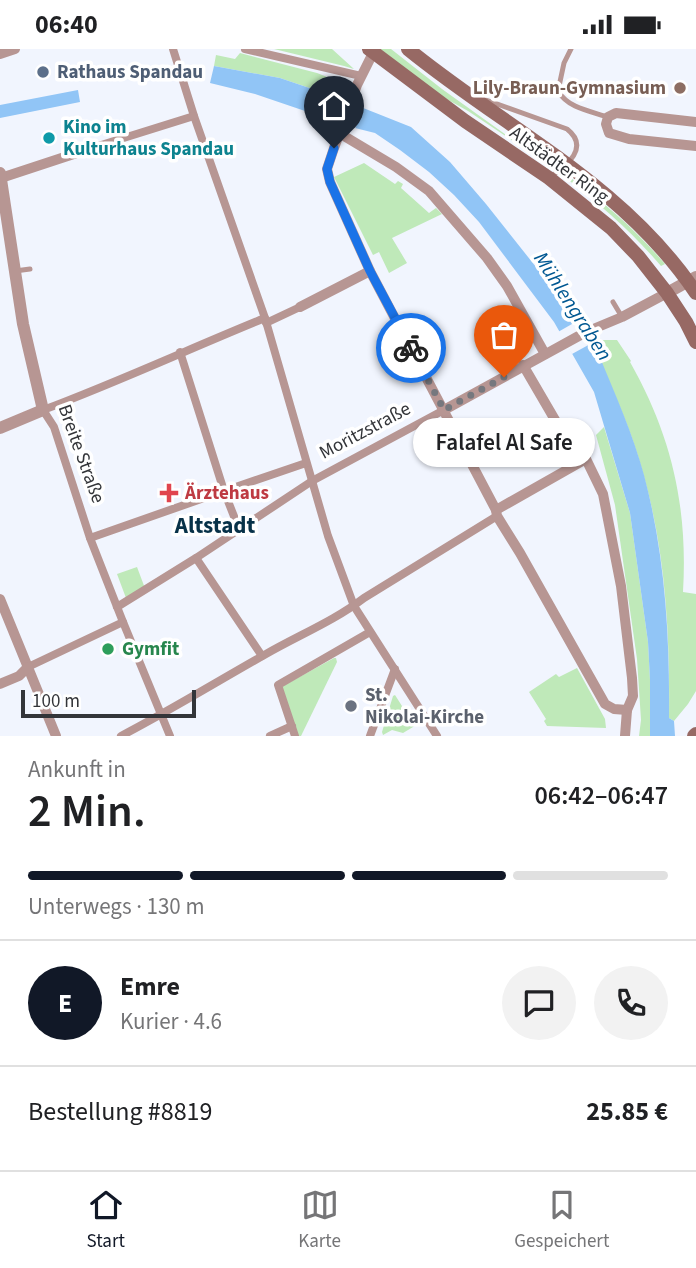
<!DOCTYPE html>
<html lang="de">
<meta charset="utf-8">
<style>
:root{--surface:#fff;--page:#f2f2f2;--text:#202124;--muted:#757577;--line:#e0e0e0;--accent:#111827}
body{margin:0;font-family:"Source Sans 3",sans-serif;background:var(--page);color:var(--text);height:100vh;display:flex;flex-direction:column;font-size:26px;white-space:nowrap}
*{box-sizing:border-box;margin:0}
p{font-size:23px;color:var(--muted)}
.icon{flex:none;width:38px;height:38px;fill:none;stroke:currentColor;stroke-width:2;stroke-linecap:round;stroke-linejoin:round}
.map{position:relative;height:687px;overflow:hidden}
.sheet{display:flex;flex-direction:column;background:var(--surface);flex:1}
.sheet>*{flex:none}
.scale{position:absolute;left:21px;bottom:18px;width:175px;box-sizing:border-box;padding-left:7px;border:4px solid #333539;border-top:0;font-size:19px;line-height:24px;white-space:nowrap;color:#333539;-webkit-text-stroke:5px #fff;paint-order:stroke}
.pin{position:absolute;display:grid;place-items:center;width:60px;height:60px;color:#fff;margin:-72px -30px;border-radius:50% 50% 50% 0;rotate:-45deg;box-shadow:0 0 7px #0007}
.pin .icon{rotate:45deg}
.courier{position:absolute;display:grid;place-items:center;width:70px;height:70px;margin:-35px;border:5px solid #1a73e8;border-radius:50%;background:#fff;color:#222;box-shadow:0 2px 9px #0007}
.bubble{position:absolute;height:49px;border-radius:24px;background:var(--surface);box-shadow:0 2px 5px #0004;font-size:23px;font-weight:600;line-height:49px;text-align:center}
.head em{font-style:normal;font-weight:600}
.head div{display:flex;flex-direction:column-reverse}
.head{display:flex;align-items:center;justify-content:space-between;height:119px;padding:0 28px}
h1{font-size:46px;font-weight:600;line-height:52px}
.bar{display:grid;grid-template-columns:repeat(4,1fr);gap:10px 7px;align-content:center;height:84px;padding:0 28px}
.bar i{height:9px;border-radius:5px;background:var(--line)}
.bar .active{background:var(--accent)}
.bar p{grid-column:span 4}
.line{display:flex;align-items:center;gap:18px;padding:0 28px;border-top:2px solid var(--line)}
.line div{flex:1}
.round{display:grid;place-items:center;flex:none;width:74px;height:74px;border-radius:37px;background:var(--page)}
.status{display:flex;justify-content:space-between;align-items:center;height:49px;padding:0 35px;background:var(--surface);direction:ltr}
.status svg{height:19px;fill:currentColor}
.menu{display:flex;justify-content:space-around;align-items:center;height:98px;border-top:2px solid var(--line);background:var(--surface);font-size:19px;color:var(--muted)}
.menu a{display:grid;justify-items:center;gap:4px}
.menu .active{color:var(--accent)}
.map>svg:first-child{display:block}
.green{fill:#bfe9b9}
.water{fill:#91c5f6}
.pier{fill:#f1f5fe}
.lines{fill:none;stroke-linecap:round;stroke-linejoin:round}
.service{stroke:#b79693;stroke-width:5}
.pedestrian{stroke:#b79693;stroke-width:8}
.minor{stroke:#b79693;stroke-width:10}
.tertiary{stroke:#b79693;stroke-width:12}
.secondary{stroke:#976964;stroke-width:14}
.done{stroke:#76787e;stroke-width:7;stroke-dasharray:0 12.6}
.route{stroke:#1a73e8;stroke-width:9}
.service-dot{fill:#5c6f8a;stroke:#fff;stroke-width:2.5}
.education-dot{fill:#8d6e63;stroke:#fff;stroke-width:2.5}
.culture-dot{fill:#0f9aa8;stroke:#fff;stroke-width:2.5}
.health-dot{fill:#e0444e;stroke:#fff;stroke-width:2.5}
.leisure-dot{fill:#2e9e5b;stroke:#fff;stroke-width:2.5}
.worship-dot{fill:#6b7280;stroke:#fff;stroke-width:2.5}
.labels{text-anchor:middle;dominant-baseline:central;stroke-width:7;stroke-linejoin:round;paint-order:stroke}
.service-label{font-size:19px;font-weight:bold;fill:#4e5e75;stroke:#fff;text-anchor:start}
.education-label{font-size:19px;font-weight:bold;fill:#785e54;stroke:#fff;text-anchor:end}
.culture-label{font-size:19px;font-weight:bold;fill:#0d838f;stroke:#fff;text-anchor:start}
.street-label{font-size:19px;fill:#333539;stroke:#fff}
.health-label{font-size:19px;font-weight:bold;fill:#be3a42;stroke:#fff;text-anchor:start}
.leisure-label{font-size:19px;font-weight:bold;fill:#27864d;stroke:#fff;text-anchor:start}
.worship-label{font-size:19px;font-weight:bold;fill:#5b616d;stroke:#fff;text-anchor:start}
.water-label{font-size:21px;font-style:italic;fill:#005892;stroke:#fff}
.quarter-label{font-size:23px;font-weight:bold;fill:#073148;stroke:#fff}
</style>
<div class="status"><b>06:40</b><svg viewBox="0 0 49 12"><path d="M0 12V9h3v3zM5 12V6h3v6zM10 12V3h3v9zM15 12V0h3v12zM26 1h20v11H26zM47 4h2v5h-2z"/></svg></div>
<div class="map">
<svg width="696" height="687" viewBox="0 0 696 687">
<rect width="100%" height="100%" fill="#f1f5fe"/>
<g class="green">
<polygon points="274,0 332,0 354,20 344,17"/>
<polygon points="380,0 391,0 442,40 537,108 468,62 441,47"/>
<polygon points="240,4 317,24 340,33 337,46 333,47 280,29 214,17 216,6 235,10"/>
<polygon points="364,114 395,135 398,132 403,135 401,139 429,164 436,159 442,165 392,189 407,214 389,224 379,203 373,206 334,128"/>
<path d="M568,127c37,27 67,53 97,88l-4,2c-28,-33 -60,-61 -95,-88z"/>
<path d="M597,291h20l14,21 -1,1c42,74 58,146 53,230l13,2v97l-8,13 -14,17 -5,-3c1,-82 -3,-165 -26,-245 -12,-45 -32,-87 -51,-130z"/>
<polygon points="604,378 630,464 648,593 650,631 650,687 639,687 641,671 637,610 615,456 596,386"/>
<polygon points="137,518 146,542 126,549 117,525"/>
<polygon points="334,609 336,609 337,613 301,687 298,687 281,640 283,637"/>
<polygon points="577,619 605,670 606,679 547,677 544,672 546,670 529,643 556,625 559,628"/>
<polygon points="395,646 414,676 413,678 403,684 392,681 383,686 382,683 393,647"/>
</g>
<g class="water">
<path d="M214,17l66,12 53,18 78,31 39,35 36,42 92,116 19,33 2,2c16,39 34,79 45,120 21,79 26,161 25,243l5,3 1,15h-25v-56l-2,-38 -18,-129 -36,-121 -40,-70 -75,-100 -25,-27 -25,-23 -29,-22 -25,-17 -20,-5 -100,-34 -45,-11z"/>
<polygon points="78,41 80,53 0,69 0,56"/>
</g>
<g class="pier">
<polygon points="339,49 363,58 355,80 331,72"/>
<polygon points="579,271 592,294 572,305 558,283"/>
</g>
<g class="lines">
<g class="service">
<path d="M571,0l-7,14 -6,28c10,17 31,20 50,26"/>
<path d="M486,51l81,29c23,18 0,37 -16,47"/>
<polyline points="15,222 30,220"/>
<polyline points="613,253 622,268"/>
</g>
<g class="pedestrian">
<polyline points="173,0 194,67 265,269 328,487 354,557 437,687"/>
<polyline points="245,0 361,27"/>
<polyline points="98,97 194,67"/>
<polyline points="266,274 300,258"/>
<polyline points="180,303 224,442 306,414"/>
<polyline points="90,489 224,442 239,480"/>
<polyline points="196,509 262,607"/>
<polyline points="117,558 196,509 312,432 444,361"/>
<polyline points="28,618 123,573"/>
<path d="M121,687c50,-26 97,-55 145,-82 33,-19 68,-33 98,-56l133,-82"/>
<path d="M170,687l-47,-114 -33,-84 -36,-111 -11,-17c75,-28 148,-62 222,-92"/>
<polyline points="270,687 292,677"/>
<polyline points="295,687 278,636 370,583"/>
<polyline points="370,687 395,620"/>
</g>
<g class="minor">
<polyline points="373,4 357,36 334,99 327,120 330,133 370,222 496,461 497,467 520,504 605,655 614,660 627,661"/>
<polyline points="0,5 15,0"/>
<polyline points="696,73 616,64 608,68 606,75 609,84 629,90 696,97"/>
<polyline points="339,84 396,118 429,142 487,209 507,237 545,305"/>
<polyline points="1,129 98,97"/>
<polyline points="300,258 370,222"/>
<polyline points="523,316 565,388 586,410 603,445 621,537 632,629 633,647 627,661 625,687"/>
<polyline points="444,361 586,283 622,268 667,244"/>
<polyline points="496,461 586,410"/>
<polyline points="0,550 56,687"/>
<polyline points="0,635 19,627 28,618"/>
</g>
<g class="tertiary">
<polyline points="0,124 23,275 43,361 0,379"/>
<polyline points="667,244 696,228"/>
</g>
<g class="secondary">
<polyline points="369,0 465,72 549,129 611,179 638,207 667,244 686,273 696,293"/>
<path d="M408,0c98,80 215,135 288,244"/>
<polyline points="694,687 696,685"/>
</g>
</g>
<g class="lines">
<polyline class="done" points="411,299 444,361 504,328"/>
<polyline class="route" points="334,99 327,120 330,133 370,222 411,299"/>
</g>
<circle class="service-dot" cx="43" cy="23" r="7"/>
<circle class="education-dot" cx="680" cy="39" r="7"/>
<circle class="culture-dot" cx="49" cy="89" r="7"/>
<path class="health-dot" d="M165.5 433.5h7v7h7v7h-7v7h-7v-7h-7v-7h7z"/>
<circle class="leisure-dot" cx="108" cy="600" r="7"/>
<circle class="worship-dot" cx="351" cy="657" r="7"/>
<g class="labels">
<g class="service-label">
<text x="57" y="23">Rathaus Spandau</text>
</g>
<g class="education-label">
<text x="666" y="39">Lily-Braun-Gymnasium</text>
</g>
<g class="culture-label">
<text x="63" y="78">Kino im<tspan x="63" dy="22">Kulturhaus Spandau</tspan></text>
</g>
<g class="street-label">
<text transform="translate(559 116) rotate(36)">Altstädter Ring</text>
<text transform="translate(365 382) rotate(-28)">Moritzstraße</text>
<text transform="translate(81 405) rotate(70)">Breite Straße</text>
</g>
<g class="health-label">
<text x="185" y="444">Ärztehaus</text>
</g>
<g class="leisure-label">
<text x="122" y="600">Gymfit</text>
</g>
<g class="worship-label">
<text x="365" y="646">St.<tspan x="365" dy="22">Nikolai-Kirche</tspan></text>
</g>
<g class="water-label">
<text transform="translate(573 257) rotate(57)">Mühlengraben</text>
</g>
<g class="quarter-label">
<text x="215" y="476">Altstadt</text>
</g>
</g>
</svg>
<div class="scale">100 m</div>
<div class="pin" style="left:504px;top:328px;background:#ea580c"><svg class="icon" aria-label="bag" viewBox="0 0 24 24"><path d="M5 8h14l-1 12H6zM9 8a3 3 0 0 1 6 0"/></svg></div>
<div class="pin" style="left:334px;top:99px;background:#1f2937"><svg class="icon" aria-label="home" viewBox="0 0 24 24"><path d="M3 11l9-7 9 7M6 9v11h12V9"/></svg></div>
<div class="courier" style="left:411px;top:299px"><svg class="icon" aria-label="bike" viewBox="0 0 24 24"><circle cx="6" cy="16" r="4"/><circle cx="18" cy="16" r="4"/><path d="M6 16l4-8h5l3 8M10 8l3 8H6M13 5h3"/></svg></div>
<div class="bubble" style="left:413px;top:369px;width:182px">Falafel Al Safe</div>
</div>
<section class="sheet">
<div class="head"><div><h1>2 Min.</h1><p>Ankunft in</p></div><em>06:42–06:47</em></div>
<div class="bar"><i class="active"></i><i class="active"></i><i class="active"></i><i></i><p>Unterwegs · 130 m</p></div>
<div class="line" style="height:126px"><b class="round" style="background:var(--accent);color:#fff">E</b><div><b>Emre</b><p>Kurier · 4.6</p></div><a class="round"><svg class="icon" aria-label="chat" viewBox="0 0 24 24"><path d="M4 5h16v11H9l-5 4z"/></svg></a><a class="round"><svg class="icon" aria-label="phone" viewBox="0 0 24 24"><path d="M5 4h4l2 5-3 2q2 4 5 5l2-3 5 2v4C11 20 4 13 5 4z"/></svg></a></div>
<div class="line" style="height:91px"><div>Bestellung #8819</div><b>25.85 €</b></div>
</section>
<nav class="menu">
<a class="active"><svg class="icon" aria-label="home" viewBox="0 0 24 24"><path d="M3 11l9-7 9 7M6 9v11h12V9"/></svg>Start</a>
<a><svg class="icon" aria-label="map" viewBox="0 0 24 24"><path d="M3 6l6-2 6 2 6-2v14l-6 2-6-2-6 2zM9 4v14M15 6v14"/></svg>Karte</a>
<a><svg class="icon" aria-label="saved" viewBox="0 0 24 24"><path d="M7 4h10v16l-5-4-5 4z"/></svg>Gespeichert</a>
</nav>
